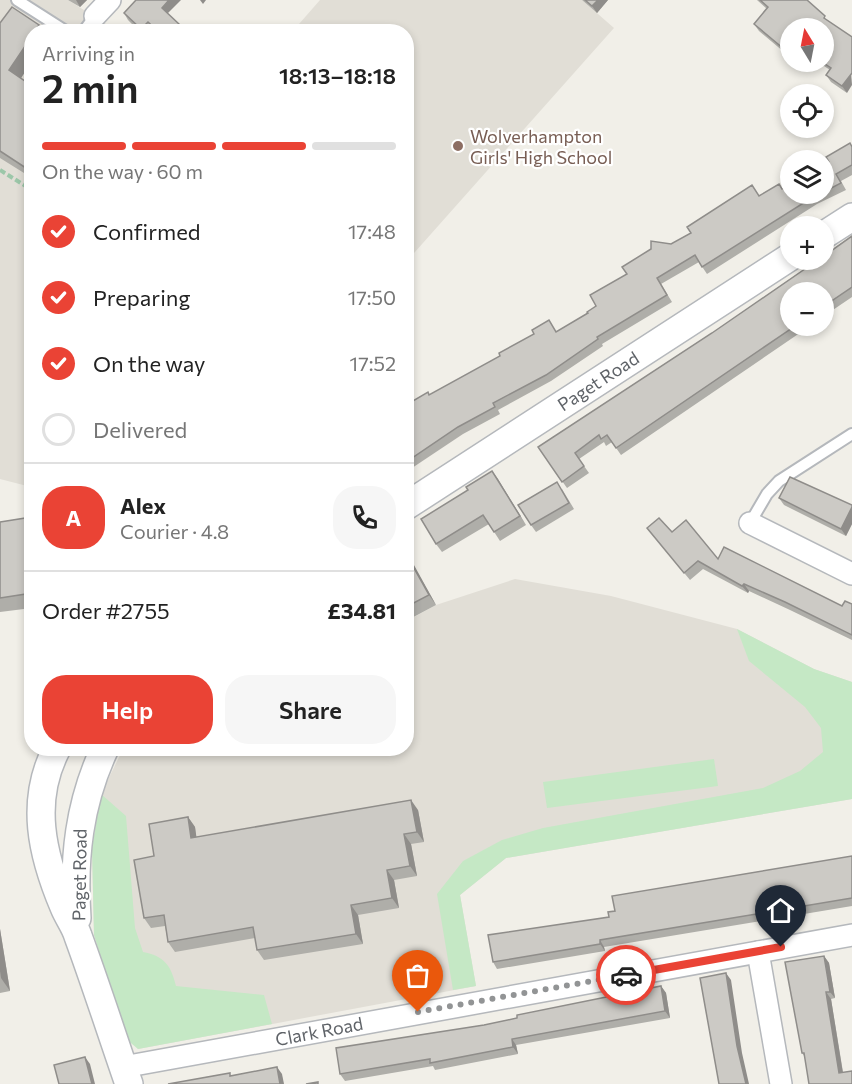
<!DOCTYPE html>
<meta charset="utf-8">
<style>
:root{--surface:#fff;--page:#f6f6f6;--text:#222;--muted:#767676;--line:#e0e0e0;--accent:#ea4335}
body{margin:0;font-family:Commissioner,sans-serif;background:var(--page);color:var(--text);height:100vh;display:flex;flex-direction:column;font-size:22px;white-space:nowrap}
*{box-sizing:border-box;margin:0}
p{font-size:20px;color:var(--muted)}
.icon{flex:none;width:33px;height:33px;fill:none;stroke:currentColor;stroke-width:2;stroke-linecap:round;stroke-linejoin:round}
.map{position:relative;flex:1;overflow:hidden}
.drawer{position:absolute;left:24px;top:24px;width:390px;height:732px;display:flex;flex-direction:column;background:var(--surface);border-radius:24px;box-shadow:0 3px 9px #0003}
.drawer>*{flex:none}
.needle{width:39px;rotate:350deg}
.fabs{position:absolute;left:780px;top:18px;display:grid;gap:12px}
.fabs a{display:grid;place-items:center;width:54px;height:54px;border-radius:50%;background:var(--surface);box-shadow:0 3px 9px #0003;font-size:30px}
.pin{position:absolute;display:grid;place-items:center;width:51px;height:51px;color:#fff;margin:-62px -26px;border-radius:50% 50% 50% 0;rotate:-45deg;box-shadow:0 0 6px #0007}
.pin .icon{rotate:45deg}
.courier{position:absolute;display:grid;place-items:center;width:60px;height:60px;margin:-30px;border:4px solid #ea4335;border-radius:50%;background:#fff;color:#222;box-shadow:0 2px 8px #0007}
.head em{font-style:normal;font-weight:600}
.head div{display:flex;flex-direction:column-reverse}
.head{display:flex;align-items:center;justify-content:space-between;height:102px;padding:0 18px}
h1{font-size:39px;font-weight:600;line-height:45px}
.bar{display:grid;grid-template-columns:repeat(4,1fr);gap:9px 6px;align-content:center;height:72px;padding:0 18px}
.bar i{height:8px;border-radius:4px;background:var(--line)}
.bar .on{background:var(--accent)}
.bar p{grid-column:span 4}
.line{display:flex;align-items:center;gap:15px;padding:0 18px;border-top:2px solid var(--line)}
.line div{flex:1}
.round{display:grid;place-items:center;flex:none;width:63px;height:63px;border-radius:24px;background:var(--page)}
ol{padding:0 18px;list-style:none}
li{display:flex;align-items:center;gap:18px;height:66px}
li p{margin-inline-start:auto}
li .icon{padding:6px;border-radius:50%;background:var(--accent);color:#fff;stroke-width:4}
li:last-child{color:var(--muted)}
li i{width:33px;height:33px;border:3px solid var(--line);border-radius:50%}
.cta{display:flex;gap:12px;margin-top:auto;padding:12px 18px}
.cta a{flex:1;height:69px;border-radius:24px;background:var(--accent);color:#fff;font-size:24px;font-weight:600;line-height:69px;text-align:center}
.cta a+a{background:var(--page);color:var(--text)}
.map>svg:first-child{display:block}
.education{fill:#e1ded6}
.green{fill:#c5e8c5}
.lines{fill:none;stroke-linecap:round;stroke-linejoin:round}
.service-casing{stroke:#b5b8bc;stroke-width:14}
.minor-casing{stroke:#b5b8bc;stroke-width:24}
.tertiary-casing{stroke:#b5b8bc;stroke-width:30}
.path{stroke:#9cc7a9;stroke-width:4;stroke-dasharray:6 3;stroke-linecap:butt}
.service{stroke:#fff;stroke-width:10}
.minor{stroke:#fff;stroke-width:21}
.tertiary{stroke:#fff;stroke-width:27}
.wall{fill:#afaea9}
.shaded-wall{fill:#8f8d8a}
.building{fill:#cccac5;stroke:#8f8d8a;stroke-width:1.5}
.done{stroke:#929495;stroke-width:6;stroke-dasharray:0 10.8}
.route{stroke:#ea4335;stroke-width:8}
.education-dot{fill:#8d6e63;stroke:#fff;stroke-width:2}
.labels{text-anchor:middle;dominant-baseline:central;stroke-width:4.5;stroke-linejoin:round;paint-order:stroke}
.education-label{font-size:18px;fill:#785e54;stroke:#fff;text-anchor:start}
.street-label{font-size:18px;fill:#5f6368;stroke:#fff}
</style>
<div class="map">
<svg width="852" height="1084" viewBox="0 0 852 1084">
<rect width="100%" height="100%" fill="#f1efe8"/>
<g class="education">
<polygon points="0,0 68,0 117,31 32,32 31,487 0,479"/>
<polygon points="320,0 582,0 614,28 407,261 406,32 292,32"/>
<polygon points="515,579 611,596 737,629 814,669 852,682 852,799 506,858 460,895 476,986 138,1049 94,935 92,848 101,794 123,749 406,748 407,621 436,605"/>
</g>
<g class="green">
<polygon points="737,629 814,669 852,682 852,799 506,858 460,895 476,986 453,990 437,894 463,861 502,840 543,828 763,788 800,771 823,752 821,728 805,707 749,661"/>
<polygon points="714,759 718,786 547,808 543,782"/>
<path d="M101,794l25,22 9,112 8,24c21,4 28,13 33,34l88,9 8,29 -134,25 -12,-10 -32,-104 -2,-87z"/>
</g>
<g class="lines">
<g class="service-casing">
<g id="service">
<polyline points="17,0 67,32"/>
<polyline points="83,32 95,16"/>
<polyline points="750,523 767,494 779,481 852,434"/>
</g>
</g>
<g class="minor-casing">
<g id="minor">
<polyline points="95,16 110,0"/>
<polyline points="750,523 852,574"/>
<polyline points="758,952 781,1084"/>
<polyline points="123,1067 852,935"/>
</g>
</g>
<g class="tertiary-casing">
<g id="tertiary">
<polyline points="824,235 852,217"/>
<polyline points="406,506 790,257"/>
<path d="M57,748c-28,53 -15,107 7,159 4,10 11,19 14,29 18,49 34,99 51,148"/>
<path d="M77,918c-4,-60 2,-115 28,-170"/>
</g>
</g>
<polyline class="path" points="0,170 32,190"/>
<use href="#service" class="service"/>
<use href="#minor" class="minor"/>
<use href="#tertiary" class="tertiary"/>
</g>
<g class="wall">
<polygon points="68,0 87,0 80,7"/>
<polygon points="582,0 608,0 597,13"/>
<polygon points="757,0 807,0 847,93 831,82 826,75 830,70 818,62 824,62 790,28 790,57 759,31 754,24 767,9"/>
<polygon points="124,13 167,14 183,31 156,32 153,29 150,32 140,32 128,20"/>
<polygon points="0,23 32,32 32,61 20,78 32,86 32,178 0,158"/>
<polygon points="852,147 852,175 841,181 846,190 817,204 707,274 699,262 661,284 672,302 602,344 603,346 551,381 498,410 500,414 463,434 406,472 406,405 429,395 557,332 588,313 596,306 627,274 671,244 759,196 783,189 790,194 824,194 824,165"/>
<polygon points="852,236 852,297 824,316 824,292 790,326 810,326 621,455 612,442 606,446 604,442 579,459 589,473 567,488 538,447 712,333"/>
<polygon points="492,471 526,525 500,541 489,524 442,552 436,544 468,490"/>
<polygon points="562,489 574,509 536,532 531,525"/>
<polygon points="779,498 852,505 852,524 846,536 784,505"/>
<polygon points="32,517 32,608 0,612 0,522"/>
<polygon points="647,528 672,532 718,559 842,606 852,604 852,640 790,610 749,591 748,593 703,569 690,580"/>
<polygon points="406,552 436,605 406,621"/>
<polygon points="418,810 424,842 411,844 417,876 394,880 399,908 358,915 363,944 264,960 257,950 255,938 175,952 168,942 165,926 151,928 144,918 154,856 188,817 195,827 196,837"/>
<polygon points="852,856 852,906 604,947 605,951 497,969 493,962 609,917 835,859"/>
<polygon points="0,929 10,991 0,993"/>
<polygon points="824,956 829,963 835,998 831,999 843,1072 852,1084 805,1057 802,1053"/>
<polygon points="661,986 666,993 670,1018 516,1045 518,1054 435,1070 433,1066 345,1081 340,1074 484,1025 517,1018"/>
</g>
<g class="shaded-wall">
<polygon points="76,0 87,0 80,7"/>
<polygon points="169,0 181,0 166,15 162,8"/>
<polygon points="200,0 206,0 203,4"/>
<polygon points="598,0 608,0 597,13 592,6"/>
<polygon points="179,24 183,31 172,32"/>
<polygon points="39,25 43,32 34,32"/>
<polygon points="32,36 32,61 18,83 9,70"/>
<polygon points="851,72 852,85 847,93 842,86"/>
<polygon points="492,471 498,479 526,525 520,516"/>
<polygon points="852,507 852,524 846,536 841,529"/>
<polygon points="406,552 409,556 436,605 429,595 406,554"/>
<polygon points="744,584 749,591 748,593 742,586"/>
<polygon points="411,800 418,810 424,842 417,832"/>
<polygon points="188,817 195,827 198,848 191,838"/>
<polygon points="404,834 411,844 417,876 410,866"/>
<polygon points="387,870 394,880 399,908 392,898"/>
<polygon points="351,905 358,915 363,944 356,934"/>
<polygon points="0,929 10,991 1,978 0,971"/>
<polygon points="600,940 604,947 605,951 600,944"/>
<polygon points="824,956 829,963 835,998 830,992"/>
<polygon points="726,973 731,980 742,1053 749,1084 746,1084 737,1046"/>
<polygon points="661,986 666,993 670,1018 665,1011"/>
<polygon points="826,992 831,999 844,1080 839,1073"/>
<polygon points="512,1039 516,1045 518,1054 513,1047"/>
<polygon points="85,1057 90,1064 95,1084 92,1084"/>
<polygon points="277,1067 282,1074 284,1084 280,1084"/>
</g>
<g class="building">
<polygon points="136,0 169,0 162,8 179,24 172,32 159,32 148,22 141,29 124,13"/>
<polygon points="585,0 598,0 592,6"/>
<polygon points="760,0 807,0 825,16 824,18 852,37 852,73 842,86 826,75 831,68 822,62 824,62 824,28 790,28 790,54 754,24 768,7"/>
<polygon points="12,7 39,25 34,32 32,32 32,36 9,70 32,86 32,172 0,151 0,23"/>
<polygon points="850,143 852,147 852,165 836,174 841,183 824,192 824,165 829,162 826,157"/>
<polygon points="779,184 782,189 790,184 790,194 820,194 813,197 702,267 695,255 657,278 667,295 597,337 598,339 546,375 493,403 495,407 458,427 406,462 406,405 428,392 429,395 500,356 499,353 534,334 532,330 549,320 556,332 588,313 587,312 596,306 590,295 627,274 622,267 651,249 651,241 671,244 691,233 687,227 752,185 759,196"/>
<polygon points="852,236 852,287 824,306 824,292 790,292 790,326 795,326 616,448 607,435 601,439 599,435 575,453 584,466 562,482 538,447 712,333 818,260 824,260 824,256"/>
<polygon points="492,471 520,516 494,532 483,515 436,544 421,519 468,490 466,487"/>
<polygon points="790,477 852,505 852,507 841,529 779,498"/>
<polygon points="557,482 569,503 531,525 518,505"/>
<polygon points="32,517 32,593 0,598 0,522"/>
<polygon points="659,518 672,532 686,520 718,559 724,547 842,606 845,601 852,604 852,635 785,602 744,584 742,586 698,561 684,573 647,528"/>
<polygon points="406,554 429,595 406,607"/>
<polygon points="411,800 417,832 404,834 410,866 387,870 392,898 351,905 356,934 257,950 253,927 168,942 164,915 144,918 134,860 154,856 149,824 188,817 191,838"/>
<polygon points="852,856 852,898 600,940 600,944 493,962 488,935 609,917 608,912 615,911 612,896"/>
<polygon points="824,956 830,992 826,992 839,1073 852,1071 852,1084 809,1084 804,1053 802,1053 785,962"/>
<polygon points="726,973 737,1046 746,1084 719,1084 700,978"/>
<polygon points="661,986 665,1011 512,1039 513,1047 430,1063 430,1059 340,1074 336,1048 484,1025 517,1018 517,1015"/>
<polygon points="85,1057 92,1084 59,1084 54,1065"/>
<polygon points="277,1067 280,1084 168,1084 230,1073 230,1076"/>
<polygon points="318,1082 318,1084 306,1084"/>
</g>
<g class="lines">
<polyline class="done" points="418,1012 626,975"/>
<polyline class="route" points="626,975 781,947"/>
</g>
<circle class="education-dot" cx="458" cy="146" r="6"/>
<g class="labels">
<g class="education-label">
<text x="470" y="136">Wolverhampton<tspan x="470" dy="21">Girls' High School</tspan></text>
</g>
<g class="street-label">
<text transform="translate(598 381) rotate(-33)">Paget Road</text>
<text transform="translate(79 875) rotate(-89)">Paget Road</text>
<text transform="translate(319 1031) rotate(-11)">Clark Road</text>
</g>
</g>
</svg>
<div class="fabs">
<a><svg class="needle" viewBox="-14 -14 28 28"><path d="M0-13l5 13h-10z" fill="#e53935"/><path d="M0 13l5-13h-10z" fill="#767676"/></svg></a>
<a><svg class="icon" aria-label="locate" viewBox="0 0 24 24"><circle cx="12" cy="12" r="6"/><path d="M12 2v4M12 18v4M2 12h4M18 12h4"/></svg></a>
<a><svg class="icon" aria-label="layers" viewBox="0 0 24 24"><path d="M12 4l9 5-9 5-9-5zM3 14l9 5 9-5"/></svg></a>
<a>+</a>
<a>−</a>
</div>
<div class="pin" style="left:418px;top:1012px;background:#ea580c"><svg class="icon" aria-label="bag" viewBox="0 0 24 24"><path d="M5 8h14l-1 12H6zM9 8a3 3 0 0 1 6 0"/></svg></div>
<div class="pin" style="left:781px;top:947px;background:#1f2937"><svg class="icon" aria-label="home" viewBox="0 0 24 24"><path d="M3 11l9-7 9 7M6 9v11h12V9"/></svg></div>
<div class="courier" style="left:626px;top:975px"><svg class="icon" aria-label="car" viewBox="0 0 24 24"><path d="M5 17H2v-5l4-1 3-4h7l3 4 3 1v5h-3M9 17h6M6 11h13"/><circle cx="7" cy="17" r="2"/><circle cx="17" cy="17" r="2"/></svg></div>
<section class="drawer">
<div class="head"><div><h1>2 min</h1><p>Arriving in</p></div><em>18:13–18:18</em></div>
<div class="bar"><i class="on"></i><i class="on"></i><i class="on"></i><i></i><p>On the way · 60 m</p></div>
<ol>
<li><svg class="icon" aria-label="check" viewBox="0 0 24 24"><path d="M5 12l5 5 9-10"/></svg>Confirmed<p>17:48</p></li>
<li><svg class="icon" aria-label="check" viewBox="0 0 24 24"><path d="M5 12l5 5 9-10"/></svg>Preparing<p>17:50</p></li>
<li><svg class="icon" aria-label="check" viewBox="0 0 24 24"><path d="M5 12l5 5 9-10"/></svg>On the way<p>17:52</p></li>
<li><i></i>Delivered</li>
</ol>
<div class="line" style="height:108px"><b class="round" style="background:var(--accent);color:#fff">A</b><div><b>Alex</b><p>Courier · 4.8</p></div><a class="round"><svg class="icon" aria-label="phone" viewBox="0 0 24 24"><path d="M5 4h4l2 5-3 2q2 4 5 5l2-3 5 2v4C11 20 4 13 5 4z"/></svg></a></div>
<div class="line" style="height:78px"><div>Order #2755</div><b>£34.81</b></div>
<div class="cta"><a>Help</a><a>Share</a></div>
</section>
</div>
